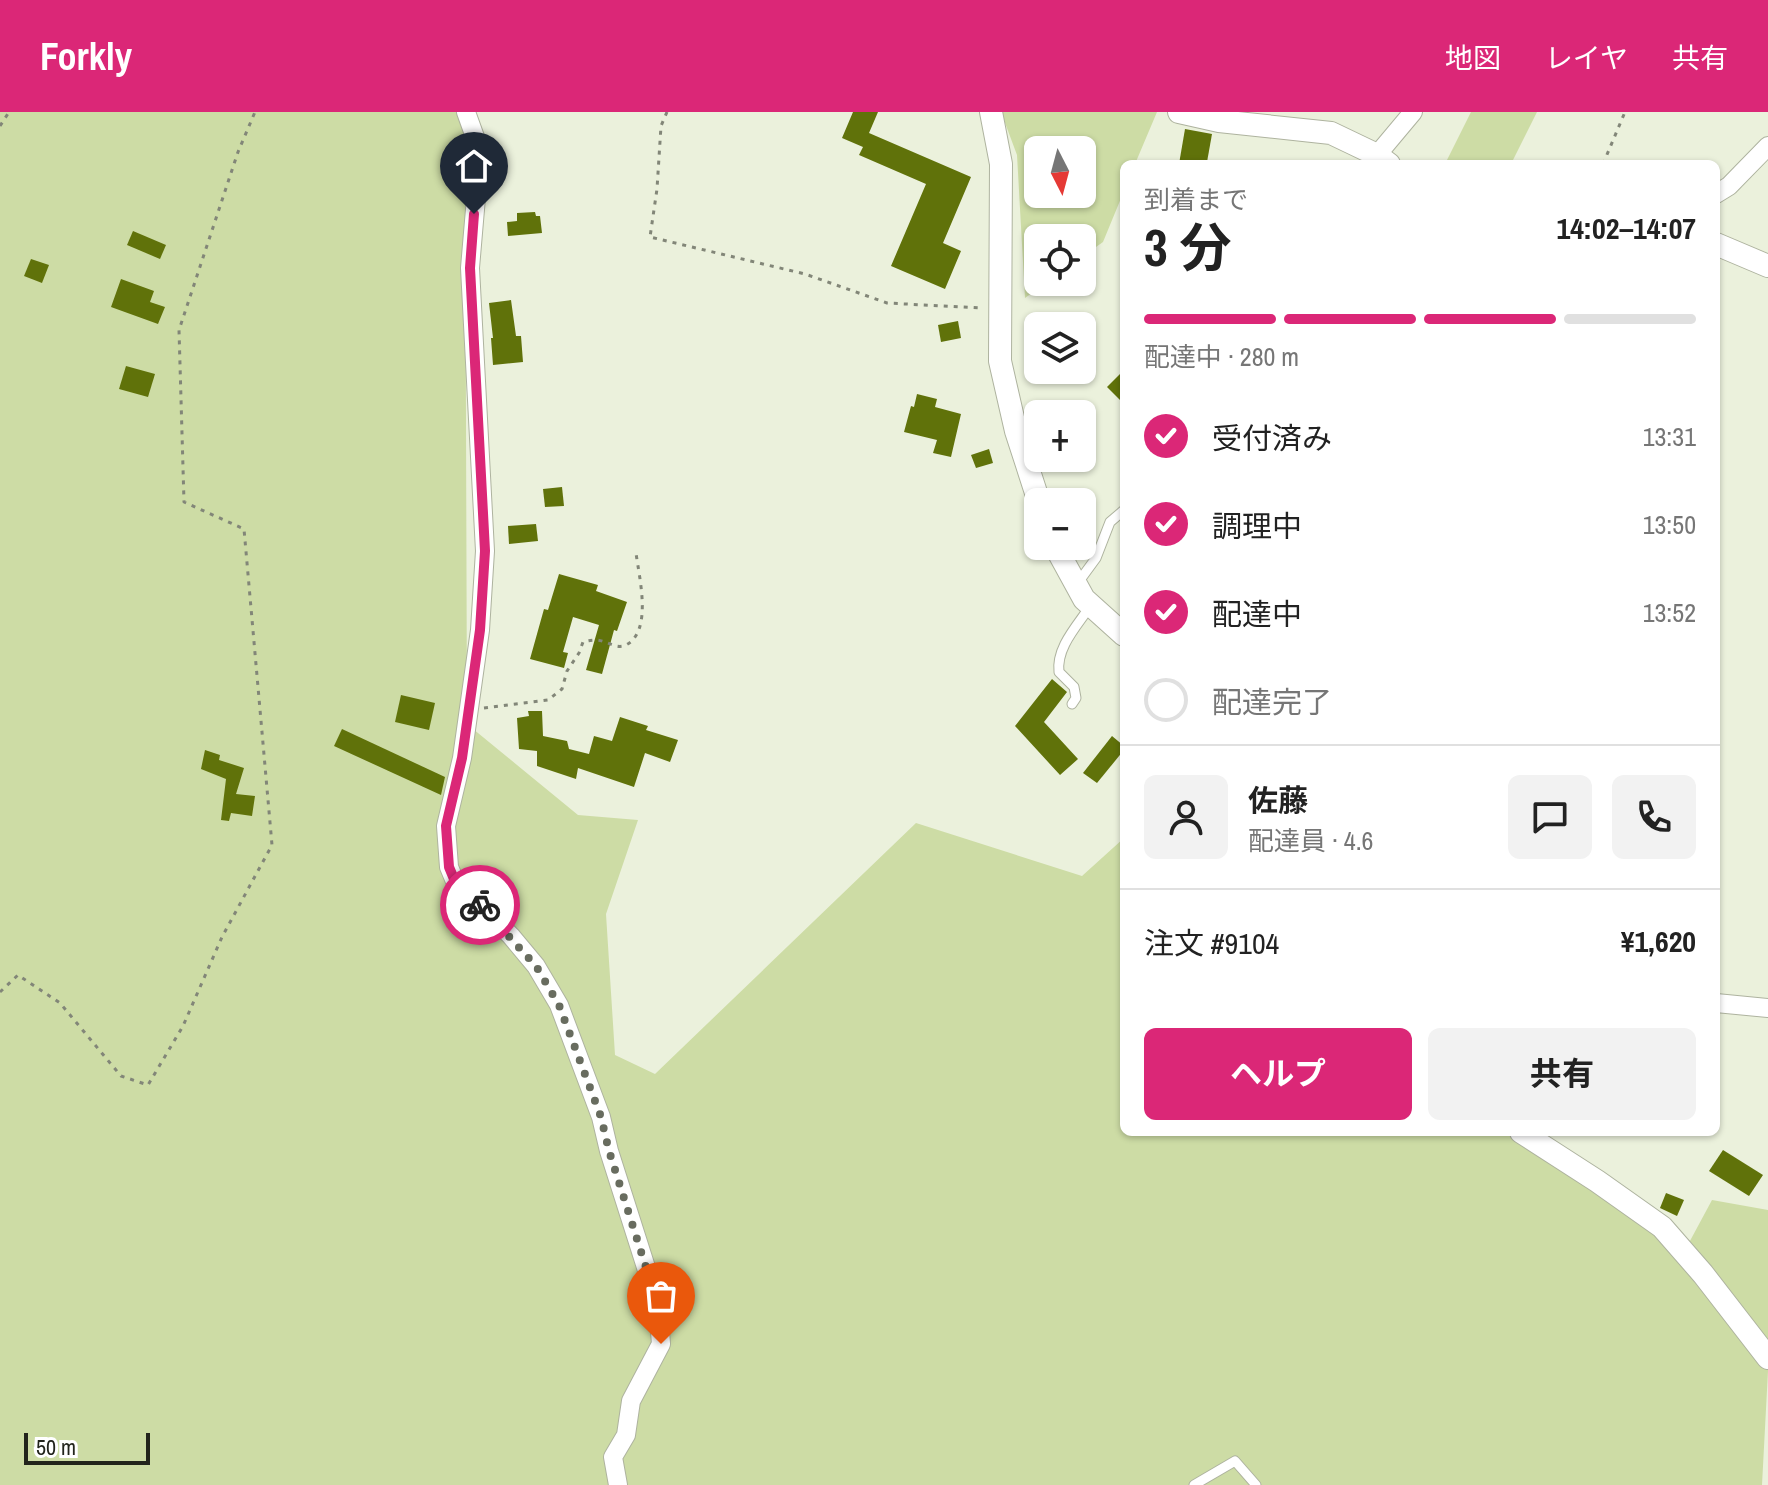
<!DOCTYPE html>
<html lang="ja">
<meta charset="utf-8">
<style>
:root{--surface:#fff;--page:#f2f2f2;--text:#222;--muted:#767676;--line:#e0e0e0;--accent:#db2777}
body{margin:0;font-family:"Archivo Narrow","Noto Sans JP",sans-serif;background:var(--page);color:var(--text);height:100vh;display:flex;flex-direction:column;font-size:30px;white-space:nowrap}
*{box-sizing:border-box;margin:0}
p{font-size:26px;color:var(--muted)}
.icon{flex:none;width:44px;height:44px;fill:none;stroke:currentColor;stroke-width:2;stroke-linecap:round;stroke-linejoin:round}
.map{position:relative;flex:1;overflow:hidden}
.panel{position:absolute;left:1120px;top:48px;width:600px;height:976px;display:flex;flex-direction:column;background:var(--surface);border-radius:12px;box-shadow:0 2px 6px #0004}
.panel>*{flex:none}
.needle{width:52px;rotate:174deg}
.buttons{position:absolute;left:1024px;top:24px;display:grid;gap:16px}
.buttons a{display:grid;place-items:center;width:72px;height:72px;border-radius:12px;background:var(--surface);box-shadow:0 2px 6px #0004;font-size:40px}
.scale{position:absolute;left:24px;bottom:20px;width:126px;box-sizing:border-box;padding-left:8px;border:4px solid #22241c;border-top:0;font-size:22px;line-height:28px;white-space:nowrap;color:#22241c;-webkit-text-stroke:6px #fff;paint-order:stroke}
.pin{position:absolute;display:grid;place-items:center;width:68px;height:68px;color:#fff;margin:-82px -34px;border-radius:50% 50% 50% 0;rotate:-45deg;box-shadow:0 0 8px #0007}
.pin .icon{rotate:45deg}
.courier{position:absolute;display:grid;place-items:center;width:80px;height:80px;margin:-40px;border:6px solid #db2777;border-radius:50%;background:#fff;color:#222;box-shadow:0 2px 10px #0007}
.headline em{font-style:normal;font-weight:700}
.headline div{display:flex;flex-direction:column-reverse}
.headline{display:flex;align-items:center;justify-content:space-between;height:136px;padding:0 24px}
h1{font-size:52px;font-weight:700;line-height:60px}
.bar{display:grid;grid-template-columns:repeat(4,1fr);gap:12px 8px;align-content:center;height:96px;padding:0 24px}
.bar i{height:10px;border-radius:6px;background:var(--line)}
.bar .selected{background:var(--accent)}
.bar p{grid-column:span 4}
.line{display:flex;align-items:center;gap:20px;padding:0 24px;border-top:2px solid var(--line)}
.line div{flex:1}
.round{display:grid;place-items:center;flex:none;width:84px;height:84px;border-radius:12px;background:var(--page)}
ol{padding:0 24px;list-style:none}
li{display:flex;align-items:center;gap:24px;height:88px}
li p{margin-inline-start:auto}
li .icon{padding:8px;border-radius:50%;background:var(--accent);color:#fff;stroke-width:4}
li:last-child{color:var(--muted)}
li i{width:44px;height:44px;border:4px solid var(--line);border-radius:50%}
.button{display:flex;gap:16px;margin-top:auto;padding:16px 24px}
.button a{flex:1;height:92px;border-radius:12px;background:var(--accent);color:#fff;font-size:32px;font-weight:700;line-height:92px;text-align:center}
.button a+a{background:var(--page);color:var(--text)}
header{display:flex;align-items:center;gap:48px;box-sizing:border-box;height:112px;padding:0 40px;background:var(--accent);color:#fff}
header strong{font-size:38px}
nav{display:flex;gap:44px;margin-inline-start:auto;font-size:28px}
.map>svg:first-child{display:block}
.green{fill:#cddca5;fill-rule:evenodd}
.building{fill:#60720a}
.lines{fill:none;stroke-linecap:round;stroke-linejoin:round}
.service-casing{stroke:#aeb39f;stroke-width:11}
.minor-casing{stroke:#aeb39f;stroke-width:20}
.tertiary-casing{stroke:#aeb39f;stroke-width:24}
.path{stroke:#828678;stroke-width:3;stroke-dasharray:4 6;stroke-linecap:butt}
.service{stroke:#fff;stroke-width:9}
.minor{stroke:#fff;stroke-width:18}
.tertiary{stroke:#fff;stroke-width:22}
.done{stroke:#686c5f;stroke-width:8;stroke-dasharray:0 14.4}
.route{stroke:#db2777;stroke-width:10}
</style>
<header>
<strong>Forkly</strong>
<nav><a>地図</a><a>レイヤ</a><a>共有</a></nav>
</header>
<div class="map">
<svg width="1768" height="1373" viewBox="0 0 1768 1373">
<rect width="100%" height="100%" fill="#ebf1dc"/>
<g class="green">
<polygon points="0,0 465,0 467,612 578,703 638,708 606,802 615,943 655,962 916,711 1082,764 1124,726 1124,1020 1531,1020 1684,1140 1712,1088 1768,1098 1768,1259 1762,1373 0,1373"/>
<path d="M1001,0h156l-22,52h-11v27l-21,51 -21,15v-19h-44v44h9l-22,16 -8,-143zM1038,38h44v44h-44z"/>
<polygon points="1471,0 1537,0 1511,52 1445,52"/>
</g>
<g class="building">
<polygon points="853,0 878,0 869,21 971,65 943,131 961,139 945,177 891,154 926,72 859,43 863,35 842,26"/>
<polygon points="1185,17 1212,22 1207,50 1179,52"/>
<polygon points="535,100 536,104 540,104 542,121 508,124 507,110 517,109 517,101"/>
<polygon points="133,119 166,133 160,147 127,133"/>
<polygon points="31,147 49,153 42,171 24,164"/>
<polygon points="121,167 154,179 150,190 165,195 158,212 111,195"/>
<polygon points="511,188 516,224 521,224 523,250 493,253 491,226 493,226 489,191"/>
<polygon points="958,209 961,226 941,230 938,213"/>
<polygon points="126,254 155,262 148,285 119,277"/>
<polygon points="1124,258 1124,292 1107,275"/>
<polygon points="917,282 937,287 935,295 961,302 951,345 933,341 937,328 904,320 911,294 914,295"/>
<polygon points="989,337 993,351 976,356 971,343"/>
<polygon points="562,375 564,394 545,395 543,377"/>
<polygon points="536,412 538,429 509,432 508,414"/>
<polygon points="559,462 598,473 596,479 627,490 617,519 614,518 602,562 586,558 599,513 573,505 563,540 568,541 564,556 530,547 544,497 548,498"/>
<polygon points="1052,567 1067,580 1044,610 1078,647 1060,663 1015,614"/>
<polygon points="401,583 435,591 429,618 395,610"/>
<polygon points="528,599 542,599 543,624 567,629 569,637 589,642 594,624 612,629 620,605 648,614 646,618 678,628 670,650 645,641 634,675 578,656 576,667 537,654 537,639 519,637 517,606 529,604"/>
<polygon points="342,617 445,665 441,683 334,634"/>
<polygon points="1112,624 1124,634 1124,638 1097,671 1083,661"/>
<polygon points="205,638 220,643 219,648 244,656 236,682 255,684 252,704 231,701 229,709 221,708 226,667 201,657"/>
<polygon points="1723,1038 1763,1063 1749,1084 1709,1059"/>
<polygon points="1666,1081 1684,1088 1677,1104 1660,1096"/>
</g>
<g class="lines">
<g class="service-casing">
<g id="service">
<polyline points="1077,472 1096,446 1110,410 1124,398"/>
<path d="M1072,592l4,-6 -2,-11 -15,-15c-3,-25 19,-47 32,-67"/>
<polyline points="1194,1373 1235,1349 1256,1373"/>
</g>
</g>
<g class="minor-casing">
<g id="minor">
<polyline points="466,0 480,39 470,156 485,439 480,518 462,646 446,714 449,755 454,767 511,824 536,854 559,893 601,1005 609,1039 658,1193 661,1232 631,1289 626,1323 613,1345 618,1373"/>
<polyline points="1377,43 1413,0"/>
<polyline points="1716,82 1729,74 1768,34"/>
<polyline points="1716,891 1768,896"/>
</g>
</g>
<g class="tertiary-casing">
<g id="tertiary">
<polyline points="991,0 1001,52 1000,249 1016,319 1039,390"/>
<polyline points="1179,0 1219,9 1331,21 1377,43 1389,52"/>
<polyline points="1716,132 1768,154"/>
<polyline points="1055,434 1084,487 1124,523"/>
<polyline points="1521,1020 1597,1069 1662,1115 1703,1162 1768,1246"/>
</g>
</g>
<g class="path">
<polyline points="667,0 661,14 657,77 650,125 805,162 887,191 981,196"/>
<polyline points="0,14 9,0"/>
<polyline points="1603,52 1625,0"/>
<path d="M484,596l64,-8 14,-11 5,-18 12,-18 4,-11c4,-1 8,-2 13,-2 10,0 20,10 30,5 27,-14 13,-68 10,-92"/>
<polyline points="0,880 18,863 60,891 121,964 148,973 183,914 222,825 272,733 244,417 184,390 179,218 238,40 255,0"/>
</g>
<use href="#service" class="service"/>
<use href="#minor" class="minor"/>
<use href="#tertiary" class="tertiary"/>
</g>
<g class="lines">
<polyline class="done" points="480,793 536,854 559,893 601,1005 609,1039 658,1193 661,1232"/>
<polyline class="route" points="474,102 470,156 485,439 480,518 462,646 446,714 449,755 454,767 480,793"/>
</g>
</svg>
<div class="buttons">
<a><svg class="needle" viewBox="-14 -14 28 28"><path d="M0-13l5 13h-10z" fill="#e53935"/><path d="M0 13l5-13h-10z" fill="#767676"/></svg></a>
<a><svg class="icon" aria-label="locate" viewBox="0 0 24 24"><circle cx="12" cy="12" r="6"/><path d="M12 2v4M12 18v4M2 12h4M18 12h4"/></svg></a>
<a><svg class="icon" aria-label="layers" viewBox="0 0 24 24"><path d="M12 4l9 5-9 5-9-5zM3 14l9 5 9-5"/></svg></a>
<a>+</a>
<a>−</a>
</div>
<div class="scale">50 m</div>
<div class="pin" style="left:661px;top:1232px;background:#ea580c"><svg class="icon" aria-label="bag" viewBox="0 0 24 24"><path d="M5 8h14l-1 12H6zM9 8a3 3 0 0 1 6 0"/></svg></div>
<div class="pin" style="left:474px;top:102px;background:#1f2937"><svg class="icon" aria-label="home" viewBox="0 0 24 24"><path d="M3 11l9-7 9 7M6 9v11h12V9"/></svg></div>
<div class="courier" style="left:480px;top:793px"><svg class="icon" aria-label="bike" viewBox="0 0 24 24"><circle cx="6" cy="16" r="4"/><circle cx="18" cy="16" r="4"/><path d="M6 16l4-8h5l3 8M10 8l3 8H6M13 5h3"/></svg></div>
<section class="panel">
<div class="headline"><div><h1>3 分</h1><p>到着まで</p></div><em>14:02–14:07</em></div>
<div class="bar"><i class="selected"></i><i class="selected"></i><i class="selected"></i><i></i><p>配達中 · 280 m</p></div>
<ol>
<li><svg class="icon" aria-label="check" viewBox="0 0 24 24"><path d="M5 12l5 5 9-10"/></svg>受付済み<p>13:31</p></li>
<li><svg class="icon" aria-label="check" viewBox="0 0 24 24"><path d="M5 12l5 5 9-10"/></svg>調理中<p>13:50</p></li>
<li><svg class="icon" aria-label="check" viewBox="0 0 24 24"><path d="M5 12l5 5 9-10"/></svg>配達中<p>13:52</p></li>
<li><i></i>配達完了</li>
</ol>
<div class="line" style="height:144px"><a class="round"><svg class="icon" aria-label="person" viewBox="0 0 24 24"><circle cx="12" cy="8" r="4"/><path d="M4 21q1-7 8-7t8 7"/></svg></a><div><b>佐藤</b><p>配達員 · 4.6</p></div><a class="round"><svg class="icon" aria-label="chat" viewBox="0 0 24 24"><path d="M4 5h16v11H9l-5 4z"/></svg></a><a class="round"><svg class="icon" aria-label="phone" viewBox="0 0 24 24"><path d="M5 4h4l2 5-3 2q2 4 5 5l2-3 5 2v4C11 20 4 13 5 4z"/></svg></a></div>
<div class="line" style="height:104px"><div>注文 #9104</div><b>¥1,620</b></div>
<div class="button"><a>ヘルプ</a><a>共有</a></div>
</section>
</div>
